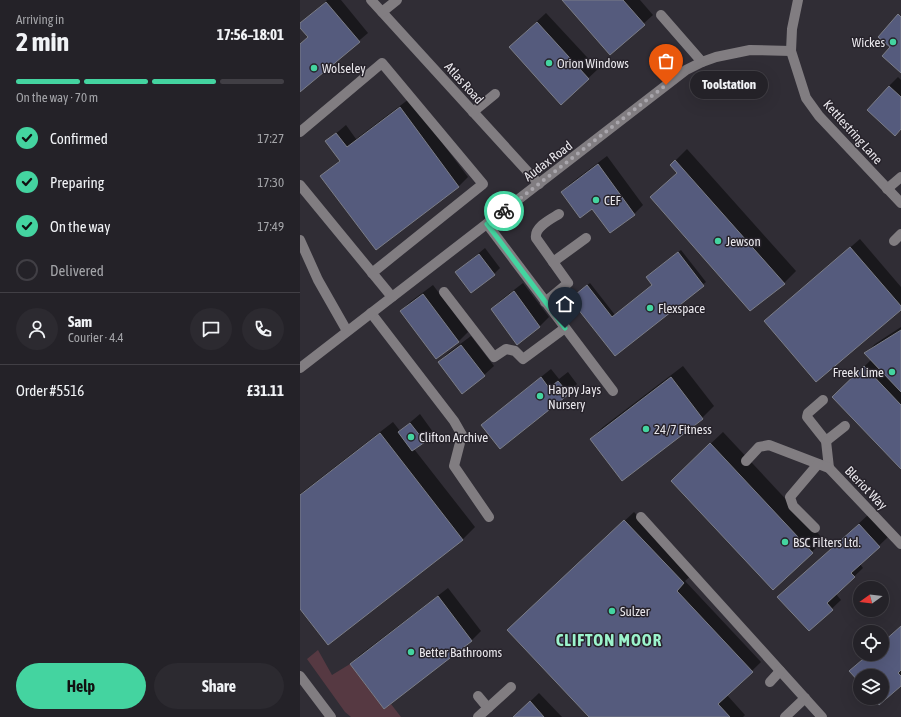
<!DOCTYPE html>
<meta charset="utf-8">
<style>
:root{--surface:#242228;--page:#2c2a30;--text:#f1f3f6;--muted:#a3a4a8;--line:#413f45;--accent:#44d4a0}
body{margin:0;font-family:"Asap Condensed",sans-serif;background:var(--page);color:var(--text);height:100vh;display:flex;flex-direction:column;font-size:15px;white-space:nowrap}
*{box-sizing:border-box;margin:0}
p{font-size:13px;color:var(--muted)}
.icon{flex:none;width:22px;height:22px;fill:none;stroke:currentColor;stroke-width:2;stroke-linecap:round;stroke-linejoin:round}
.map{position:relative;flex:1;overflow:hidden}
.drawer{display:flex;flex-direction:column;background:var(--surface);width:300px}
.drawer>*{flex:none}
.needle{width:26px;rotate:255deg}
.controls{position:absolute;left:553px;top:581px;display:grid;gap:8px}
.controls a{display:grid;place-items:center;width:36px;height:36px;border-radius:50%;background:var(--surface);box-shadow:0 4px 16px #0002,0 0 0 1px var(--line);font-size:20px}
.pin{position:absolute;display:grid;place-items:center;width:34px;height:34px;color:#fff;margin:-41px -17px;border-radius:50% 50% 50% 0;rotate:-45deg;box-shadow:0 0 4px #0007}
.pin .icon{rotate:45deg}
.courier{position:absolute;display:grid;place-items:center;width:40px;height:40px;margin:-20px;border:3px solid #44d4a0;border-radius:50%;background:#fff;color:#222;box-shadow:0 1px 5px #0007}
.bubble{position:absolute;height:28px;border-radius:14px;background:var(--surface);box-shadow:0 4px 16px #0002,0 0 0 1px var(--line);font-size:13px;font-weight:700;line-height:28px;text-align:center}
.overview em{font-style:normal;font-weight:700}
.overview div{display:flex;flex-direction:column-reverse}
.overview{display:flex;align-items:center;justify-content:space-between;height:68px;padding:0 16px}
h1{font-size:26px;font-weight:700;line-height:30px}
.bar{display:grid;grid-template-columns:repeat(4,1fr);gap:6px 4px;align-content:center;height:48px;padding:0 16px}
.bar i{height:5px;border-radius:3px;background:var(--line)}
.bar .active{background:var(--accent)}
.bar p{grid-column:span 4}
.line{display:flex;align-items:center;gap:10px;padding:0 16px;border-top:1px solid var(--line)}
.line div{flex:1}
.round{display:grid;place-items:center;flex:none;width:42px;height:42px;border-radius:21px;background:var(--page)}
ol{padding:0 16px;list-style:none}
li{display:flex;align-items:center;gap:12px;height:44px}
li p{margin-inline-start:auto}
li .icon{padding:4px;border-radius:50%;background:var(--accent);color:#111;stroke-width:4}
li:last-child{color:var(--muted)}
li i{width:22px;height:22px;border:2px solid var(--line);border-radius:50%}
.cta{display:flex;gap:8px;margin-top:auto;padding:8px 16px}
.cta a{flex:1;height:46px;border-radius:24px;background:var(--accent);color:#111;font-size:16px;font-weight:700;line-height:46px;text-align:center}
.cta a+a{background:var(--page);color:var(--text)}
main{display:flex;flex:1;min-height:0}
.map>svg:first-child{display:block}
.green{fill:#563942}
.shadow{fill:#0007}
.building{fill:#555b7d;stroke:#7b7d87}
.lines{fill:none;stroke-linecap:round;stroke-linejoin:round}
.minor{stroke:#817d81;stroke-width:10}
.done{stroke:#a8a5ab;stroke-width:4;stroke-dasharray:0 7.2}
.route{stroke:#44d4a0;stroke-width:5}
.poi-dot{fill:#44d4a0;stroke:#27232b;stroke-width:1.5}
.labels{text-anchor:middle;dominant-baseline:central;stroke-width:3;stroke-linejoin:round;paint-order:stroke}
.poi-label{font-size:13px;fill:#e8e6eb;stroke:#27232b;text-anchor:start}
.street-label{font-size:13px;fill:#e8e6eb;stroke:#27232b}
.district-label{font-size:17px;font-weight:bold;letter-spacing:1px;fill:#9cf3cc;stroke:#27232b}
</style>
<main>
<section class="drawer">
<div class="overview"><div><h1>2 min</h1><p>Arriving in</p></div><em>17:56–18:01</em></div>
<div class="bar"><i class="active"></i><i class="active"></i><i class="active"></i><i></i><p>On the way · 70 m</p></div>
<ol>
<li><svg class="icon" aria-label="check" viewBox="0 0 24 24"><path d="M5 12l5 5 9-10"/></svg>Confirmed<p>17:27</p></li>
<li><svg class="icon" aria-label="check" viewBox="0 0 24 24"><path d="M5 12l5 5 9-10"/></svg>Preparing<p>17:30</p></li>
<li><svg class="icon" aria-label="check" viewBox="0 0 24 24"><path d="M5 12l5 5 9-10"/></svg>On the way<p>17:49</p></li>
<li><i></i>Delivered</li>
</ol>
<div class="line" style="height:72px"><a class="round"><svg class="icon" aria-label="person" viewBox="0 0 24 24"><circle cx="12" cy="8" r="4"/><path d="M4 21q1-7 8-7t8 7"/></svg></a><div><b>Sam</b><p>Courier · 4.4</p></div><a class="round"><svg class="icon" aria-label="chat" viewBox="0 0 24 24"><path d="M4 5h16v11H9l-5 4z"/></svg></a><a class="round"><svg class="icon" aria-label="phone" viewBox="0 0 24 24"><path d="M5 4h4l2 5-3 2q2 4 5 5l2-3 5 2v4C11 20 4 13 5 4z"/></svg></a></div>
<div class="line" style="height:52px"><div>Order #5516</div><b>£31.11</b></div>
<div class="cta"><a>Help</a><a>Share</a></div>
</section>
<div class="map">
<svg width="601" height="717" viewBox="0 0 601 717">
<rect width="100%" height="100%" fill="#302d35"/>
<polygon class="green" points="18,650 32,675 50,664 84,709 91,704 101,717 51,717 45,712 7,659"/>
<g class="shadow">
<polygon points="27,0 41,0 68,33 0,91 0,44 8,37 0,27 0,24"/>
<polygon points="263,0 340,0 353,15 310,54"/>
<polygon points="246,13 298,69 262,103 219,38"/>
<polygon points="598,77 601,80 601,129 589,86"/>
<polygon points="109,99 168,177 159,186 76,248 22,176 40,160 27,141 46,125 56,139"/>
<polygon points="387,149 496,271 484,283 451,309 378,173 371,165"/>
<polygon points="307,156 343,205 334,214 310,232 292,208 262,192 271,183"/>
<polygon points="560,239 601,287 601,308 465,321"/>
<polygon points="185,248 200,268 194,274 156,272"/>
<polygon points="381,250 406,282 315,354 274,296 290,283 315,315 354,284 350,274"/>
<polygon points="223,283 249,317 240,326 217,343 192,309 201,300"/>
<polygon points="133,285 168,332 159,341 136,358 101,311 110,302"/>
<polygon points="601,327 601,468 545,385 572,359 566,353 575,344"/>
<polygon points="171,336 194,366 184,375 139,362 148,353"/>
<polygon points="383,366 414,406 402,418 291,439 303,427"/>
<polygon points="251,369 259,379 268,372 277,384 268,394 183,425 192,416"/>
<polygon points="120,414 133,432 114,449 175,527 163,539 28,644 0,607 0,494 93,422 100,431"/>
<polygon points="423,432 524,540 473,589 384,469"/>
<polygon points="334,512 393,574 385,581 461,662 427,695 445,715 443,717 290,717 218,621"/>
<polygon points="568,515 588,537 560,564 563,568 536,594 541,600 509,630 488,588"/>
<polygon points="148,588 181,631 172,640 84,707 51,664 60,655"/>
<polygon points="601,626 601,685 579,704 574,698 582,698 582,676 560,676 560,682 551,671 569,654 582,654 582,643"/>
<polygon points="239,693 262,717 214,717"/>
</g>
<g class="building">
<polygon points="262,0 323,0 345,25 310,55"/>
<polygon points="26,2 60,42 0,92 0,44 8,37 0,28 0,23"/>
<polygon points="598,14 601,17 601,73 582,56 590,47 578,37"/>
<polygon points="237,22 289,79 261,105 209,47"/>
<polygon points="589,86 601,97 601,129 595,136 567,110"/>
<polygon points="100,107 159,187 76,250 20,176 40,161 25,141 36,133 47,147"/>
<polygon points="375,160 485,284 450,311 350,197 377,173 370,165"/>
<polygon points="298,164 335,215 310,233 292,209 280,218 261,192"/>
<polygon points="550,247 601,306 601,310 516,382 464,321"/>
<polygon points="378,252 404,286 315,356 270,299 287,285 312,317 352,285 346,277"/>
<polygon points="179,254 195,275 171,293 155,272"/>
<polygon points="214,291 240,327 217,345 191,309"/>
<polygon points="123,294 159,342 136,359 100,311"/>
<polygon points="601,330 601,392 564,353"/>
<polygon points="161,345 185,376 162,394 138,362"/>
<polygon points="564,366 601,405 601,469 532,397"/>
<polygon points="241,377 249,388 258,381 269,394 200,449 181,425"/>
<polygon points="371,377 403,419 322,481 290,439"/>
<polygon points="110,423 125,442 112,451 98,432"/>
<polygon points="80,433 163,540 28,645 0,609 0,495"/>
<polygon points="410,443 513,553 473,590 371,481"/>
<polygon points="324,520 384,583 377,591 453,672 418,704 430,717 289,717 207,630"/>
<polygon points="559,524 580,547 551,573 555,577 527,603 533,610 509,631 477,597"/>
<polygon points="138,596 172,641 84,709 50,664"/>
<polygon points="601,626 601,670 598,673 601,676 601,686 579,705 573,698 582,698 582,676 560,676 560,683 549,671 569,654 582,654 582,643"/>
<polygon points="230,701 244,717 213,717"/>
</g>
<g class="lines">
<g class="minor">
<polyline points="71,0 239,184"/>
<polyline points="498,0 492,29 491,51 506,98 519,116 601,203"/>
<polyline points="82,12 97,0"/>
<polyline points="361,15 402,62"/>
<polyline points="173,112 195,94"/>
<polyline points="0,132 82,63 183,184 72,273"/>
<polyline points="0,185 92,297"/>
<polyline points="587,189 601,177"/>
<polyline points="187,224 313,391"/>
<polyline points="0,240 18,280 47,331"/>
<polyline points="594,241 601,234"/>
<polyline points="253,262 286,238"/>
<polyline points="144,292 194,357 206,349 215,351 223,359 265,328"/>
<path d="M245,302l23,-19 -32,-45c-2,-11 15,-19 23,-24"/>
<polyline points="71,313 154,421 162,435 154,466 189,517"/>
<polyline points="0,368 386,70 402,62 416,57 450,50 491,51"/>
<polyline points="523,400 508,413 507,417 526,441 529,468"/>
<polyline points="526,441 545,426"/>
<polyline points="446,461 459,447 469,445 529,468 601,544"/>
<polyline points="341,517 522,717"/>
<polyline points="515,528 493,506 490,497 518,464"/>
<polyline points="0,676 31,717"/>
<polyline points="470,682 480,671"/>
<polyline points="178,696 188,708"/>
<polyline points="178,717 211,687"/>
<polyline points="485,717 505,698"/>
</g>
</g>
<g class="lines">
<polyline class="done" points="204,211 366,85"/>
<polyline class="route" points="204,211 187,224 265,328"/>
</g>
<g class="poi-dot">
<circle cx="593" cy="42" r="4"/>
<circle cx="249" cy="63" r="4"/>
<circle cx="14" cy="68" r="4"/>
<circle cx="296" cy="200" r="4"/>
<circle cx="418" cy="241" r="4"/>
<circle cx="350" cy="308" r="4"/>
<circle cx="592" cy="372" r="4"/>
<circle cx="240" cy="396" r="4"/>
<circle cx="346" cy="429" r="4"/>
<circle cx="111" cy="437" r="4"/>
<circle cx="485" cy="542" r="4"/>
<circle cx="312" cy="611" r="4"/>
<circle cx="111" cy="652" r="4"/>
</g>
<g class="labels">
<g class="poi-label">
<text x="585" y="42" text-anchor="end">Wickes</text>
<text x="257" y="63">Orion Windows</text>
<text x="22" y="68">Wolseley</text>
<text x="304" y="200">CEF</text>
<text x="426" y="241">Jewson</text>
<text x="358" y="308">Flexspace</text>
<text x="584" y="372" text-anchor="end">Freek Lime</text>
<text x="248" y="389">Happy Jays<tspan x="248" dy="15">Nursery</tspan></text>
<text x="354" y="429">24/7 Fitness</text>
<text x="119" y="437">Clifton Archive</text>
<text x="493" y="542">BSC Filters Ltd.</text>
<text x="320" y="611">Sulzer</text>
<text x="119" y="652">Better Bathrooms</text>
</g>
<g class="street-label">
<text transform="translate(164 83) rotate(48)">Atlas Road</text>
<text transform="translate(553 132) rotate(48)">Kettlestring Lane</text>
<text transform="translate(248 161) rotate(-37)">Audax Road</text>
<text transform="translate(566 488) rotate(46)">Bleriot Way</text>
</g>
<g class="district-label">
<text x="309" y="640">CLIFTON MOOR</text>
</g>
</g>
</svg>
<div class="controls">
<a><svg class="needle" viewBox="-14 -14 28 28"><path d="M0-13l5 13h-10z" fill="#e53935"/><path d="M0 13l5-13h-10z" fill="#a3a4a8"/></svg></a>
<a><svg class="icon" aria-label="locate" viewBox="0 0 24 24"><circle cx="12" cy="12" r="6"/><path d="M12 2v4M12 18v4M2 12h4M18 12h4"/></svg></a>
<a><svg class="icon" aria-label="layers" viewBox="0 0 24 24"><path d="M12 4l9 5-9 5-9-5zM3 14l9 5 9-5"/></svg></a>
</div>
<div class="pin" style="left:366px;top:85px;background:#ea580c"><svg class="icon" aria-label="bag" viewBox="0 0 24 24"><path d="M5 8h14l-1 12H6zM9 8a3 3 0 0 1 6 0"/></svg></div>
<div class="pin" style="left:265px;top:328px;background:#1f2937"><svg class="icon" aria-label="home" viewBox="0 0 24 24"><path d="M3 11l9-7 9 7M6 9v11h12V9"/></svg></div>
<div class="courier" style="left:204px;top:211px"><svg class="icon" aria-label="bike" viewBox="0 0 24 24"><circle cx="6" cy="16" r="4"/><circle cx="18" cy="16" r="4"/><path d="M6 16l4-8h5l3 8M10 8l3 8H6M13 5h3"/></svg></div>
<div class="bubble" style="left:390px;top:71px;width:78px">Toolstation</div>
</div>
</main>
